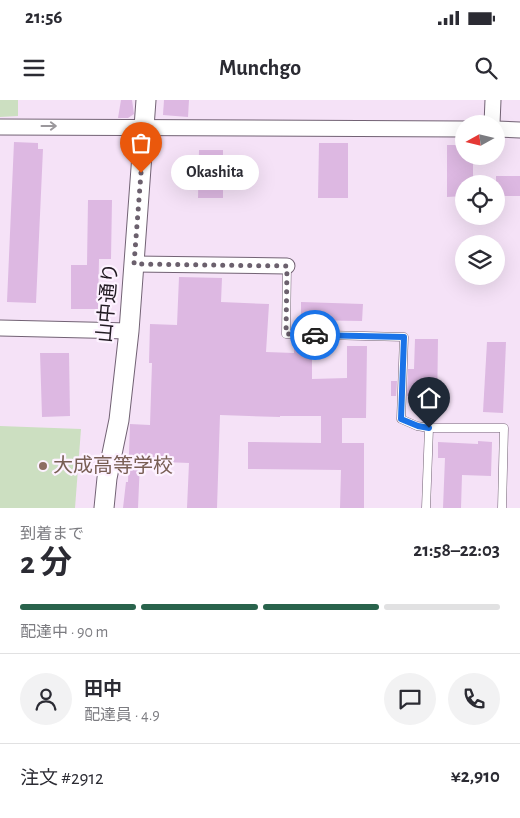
<!DOCTYPE html>
<html lang="ja">
<meta charset="utf-8">
<style>
:root{--surface:#fff;--page:#f2f2f3;--text:#2b2b33;--muted:#7c7c81;--line:#e1e1e2;--accent:#29634c}
body{margin:0;font-family:"Alegreya Sans","Noto Sans JP",sans-serif;background:var(--page);color:var(--text);height:100vh;display:flex;flex-direction:column;font-size:19px;white-space:nowrap}
*{box-sizing:border-box;margin:0}
p{font-size:16px;color:var(--muted)}
.icon{flex:none;width:28px;height:28px;fill:none;stroke:currentColor;stroke-width:2;stroke-linecap:round;stroke-linejoin:round}
.map{position:relative;height:408px;overflow:hidden}
.drawer{display:flex;flex-direction:column;background:var(--surface);flex:1}
.drawer>*{flex:none}
.needle{width:32px;rotate:262deg}
.buttons{position:absolute;left:455px;top:15px;display:grid;gap:10px}
.buttons a{display:grid;place-items:center;width:50px;height:50px;border-radius:50%;background:var(--surface);box-shadow:0 5px 20px #0002;font-size:25px}
.pin{position:absolute;display:grid;place-items:center;width:42px;height:42px;color:#fff;margin:-51px -21px;border-radius:50% 50% 50% 0;rotate:-45deg;box-shadow:0 0 5px #0007}
.pin .icon{rotate:45deg}
.courier{position:absolute;display:grid;place-items:center;width:50px;height:50px;margin:-25px;border:4px solid #1a73e8;border-radius:50%;background:#fff;color:#222;box-shadow:0 1px 6px #0007}
.bubble{position:absolute;height:35px;border-radius:18px;background:var(--surface);box-shadow:0 5px 20px #0002;font-size:16px;font-weight:700;line-height:35px;text-align:center}
.head em{font-style:normal;font-weight:700}
.head div{display:flex;flex-direction:column-reverse}
.head{display:flex;align-items:center;justify-content:space-between;height:85px;padding:0 20px}
h1{font-size:32px;font-weight:700;line-height:38px}
.bar{display:grid;grid-template-columns:repeat(4,1fr);gap:8px 5px;align-content:center;height:60px;padding:0 20px}
.bar i{height:6px;border-radius:4px;background:var(--line)}
.bar .selected{background:var(--accent)}
.bar p{grid-column:span 4}
.line{display:flex;align-items:center;gap:12px;padding:0 20px;border-top:1px solid var(--line)}
.line div{flex:1}
.round{display:grid;place-items:center;flex:none;width:52px;height:52px;border-radius:26px;background:var(--page)}
.status{display:flex;justify-content:space-between;align-items:center;height:35px;padding:0 25px;background:var(--surface);direction:ltr}
.status svg{height:14px;fill:currentColor}
header{display:flex;justify-content:space-between;align-items:center;height:65px;padding:0 20px;background:var(--surface);font-size:22px;font-weight:700}
.map>svg:first-child{display:block}
.green{fill:#ccdfc1}
.building{fill:#ddb8e2}
.lines{fill:none;stroke-linecap:round;stroke-linejoin:round}
.service-casing{stroke:#726274;stroke-width:9}
.minor-casing{stroke:#726274;stroke-width:17}
.tertiary-casing{stroke:#726274;stroke-width:21}
.service{stroke:#fff;stroke-width:8}
.minor{stroke:#fff;stroke-width:15}
.tertiary{stroke:#fff;stroke-width:19}
.oneway{stroke:#9b989c}
.done{stroke:#6b606d;stroke-width:5;stroke-dasharray:0 9}
.route{stroke:#1a73e8;stroke-width:6}
.education-dot{fill:#8d6e63;stroke:#fdf2ff;stroke-width:2}
.labels{text-anchor:middle;dominant-baseline:central;stroke-width:4.5;stroke-linejoin:round;paint-order:stroke}
.street-label{font-size:20px;fill:#211a22;stroke:#fdf2ff}
.education-label{font-size:20px;fill:#785e54;stroke:#fdf2ff;text-anchor:start}
</style>
<div class="status"><b>21:56</b><svg viewBox="0 0 49 12"><path d="M0 12V9h3v3zM5 12V6h3v6zM10 12V3h3v9zM15 12V0h3v12zM26 1h20v11H26zM47 4h2v5h-2z"/></svg></div>
<header><svg class="icon" aria-label="menu" viewBox="0 0 24 24"><path d="M4 6h16M4 12h16M4 18h16"/></svg>Munchgo<svg class="icon" aria-label="search" viewBox="0 0 24 24"><circle cx="10" cy="10" r="6"/><path d="M15 15l6 6"/></svg></header>
<div class="map">
<svg width="520" height="408" viewBox="0 0 520 408">
<rect width="100%" height="100%" fill="#f5e2f7"/>
<g class="green">
<polygon points="0,0 18,0 18,16 0,17"/>
<polygon points="0,326 81,329 75,408 0,408"/>
</g>
<g class="building">
<polygon points="121,0 132,0 134,14 128,18 118,18"/>
<polygon points="164,0 189,0 188,17 163,15"/>
<polygon points="14,42 38,43 38,49 43,49 36,203 7,202"/>
<polygon points="319,43 348,43 348,98 318,98"/>
<polygon points="447,45 464,45 464,56 473,56 473,84 464,84 464,96 447,97"/>
<polygon points="199,50 223,50 223,98 198,98"/>
<rect x="496" y="76" width="24" height="20"/>
<polygon points="88,100 112,100 111,159 99,159 98,209 71,209 71,165 87,165"/>
<polygon points="179,177 222,178 221,202 269,204 266,252 294,253 294,245 312,245 312,279 347,278 347,246 367,246 366,318 342,318 342,343 364,343 364,408 340,408 341,370 248,369 248,342 321,343 321,316 280,316 280,317 220,315 217,408 187,408 189,363 140,361 138,408 123,408 126,382 128,382 130,324 150,325 152,263 149,263 150,224 177,225"/>
<polygon points="301,202 363,204 362,221 301,220"/>
<polygon points="415,239 438,239 437,310 414,310 414,296 407,296 408,269 414,269"/>
<polygon points="487,242 506,242 503,313 483,312"/>
<polygon points="40,253 69,253 70,316 42,317"/>
<polygon points="391,281 397,281 396,296 391,296"/>
<polygon points="478,341 492,342 491,376 462,375 461,408 443,408 445,358 438,358 438,342 478,344"/>
</g>
<g class="lines">
<g class="service-casing">
<g id="service">
<polyline points="287,166 286,234 404,237 401,319 417,326 429,328"/>
<polyline points="426,408 429,328 504,328 502,408"/>
</g>
</g>
<g class="minor-casing">
<g id="minor">
<polyline points="492,24 493,0"/>
<polyline points="0,27 464,29"/>
<polyline points="496,29 520,30"/>
<polyline points="134,164 287,166"/>
<polyline points="0,228 129,231"/>
</g>
</g>
<g class="tertiary-casing">
<polyline id="tertiary" points="104,408 107,378 119,320 129,231 146,0"/>
</g>
<use href="#service" class="service"/>
<use href="#minor" class="minor"/>
<use href="#tertiary" class="tertiary"/>
</g>
<defs><path id="oneway-shaft" d="M-6 0H5M1.5-3L5.5 0L1.5 3" fill="none" stroke-width="1.6" stroke-linecap="round" stroke-linejoin="round" transform="scale(1.25)"/></defs>
<use class="oneway" href="#oneway-shaft" transform="translate(49 26)"/>
<g class="lines">
<polyline class="done" points="141,73 134,164 287,166 286,234 315,235"/>
<polyline class="route" points="315,235 404,237 401,319 418,326 429,328"/>
</g>
<circle class="education-dot" cx="43" cy="366" r="5"/>
<g class="labels">
<g class="street-label">
<text transform="translate(108 203) rotate(-85)">山中通り</text>
</g>
<g class="education-label">
<text x="53" y="366">大成高等学校</text>
</g>
</g>
</svg>
<div class="buttons">
<a><svg class="needle" viewBox="-14 -14 28 28"><path d="M0-13l5 13h-10z" fill="#e53935"/><path d="M0 13l5-13h-10z" fill="#7c7c81"/></svg></a>
<a><svg class="icon" aria-label="locate" viewBox="0 0 24 24"><circle cx="12" cy="12" r="6"/><path d="M12 2v4M12 18v4M2 12h4M18 12h4"/></svg></a>
<a><svg class="icon" aria-label="layers" viewBox="0 0 24 24"><path d="M12 4l9 5-9 5-9-5zM3 14l9 5 9-5"/></svg></a>
</div>
<div class="pin" style="left:141px;top:73px;background:#ea580c"><svg class="icon" aria-label="bag" viewBox="0 0 24 24"><path d="M5 8h14l-1 12H6zM9 8a3 3 0 0 1 6 0"/></svg></div>
<div class="pin" style="left:429px;top:328px;background:#1f2937"><svg class="icon" aria-label="home" viewBox="0 0 24 24"><path d="M3 11l9-7 9 7M6 9v11h12V9"/></svg></div>
<div class="courier" style="left:315px;top:235px"><svg class="icon" aria-label="car" viewBox="0 0 24 24"><path d="M5 17H2v-5l4-1 3-4h7l3 4 3 1v5h-3M9 17h6M6 11h13"/><circle cx="7" cy="17" r="2"/><circle cx="17" cy="17" r="2"/></svg></div>
<div class="bubble" style="left:171px;top:55px;width:88px">Okashita</div>
</div>
<section class="drawer">
<div class="head"><div><h1>2 分</h1><p>到着まで</p></div><em>21:58–22:03</em></div>
<div class="bar"><i class="selected"></i><i class="selected"></i><i class="selected"></i><i></i><p>配達中 · 90 m</p></div>
<div class="line" style="height:90px"><a class="round"><svg class="icon" aria-label="person" viewBox="0 0 24 24"><circle cx="12" cy="8" r="4"/><path d="M4 21q1-7 8-7t8 7"/></svg></a><div><b>田中</b><p>配達員 · 4.9</p></div><a class="round"><svg class="icon" aria-label="chat" viewBox="0 0 24 24"><path d="M4 5h16v11H9l-5 4z"/></svg></a><a class="round"><svg class="icon" aria-label="phone" viewBox="0 0 24 24"><path d="M5 4h4l2 5-3 2q2 4 5 5l2-3 5 2v4C11 20 4 13 5 4z"/></svg></a></div>
<div class="line" style="height:65px"><div>注文 #2912</div><b>¥2,910</b></div>
</section>
